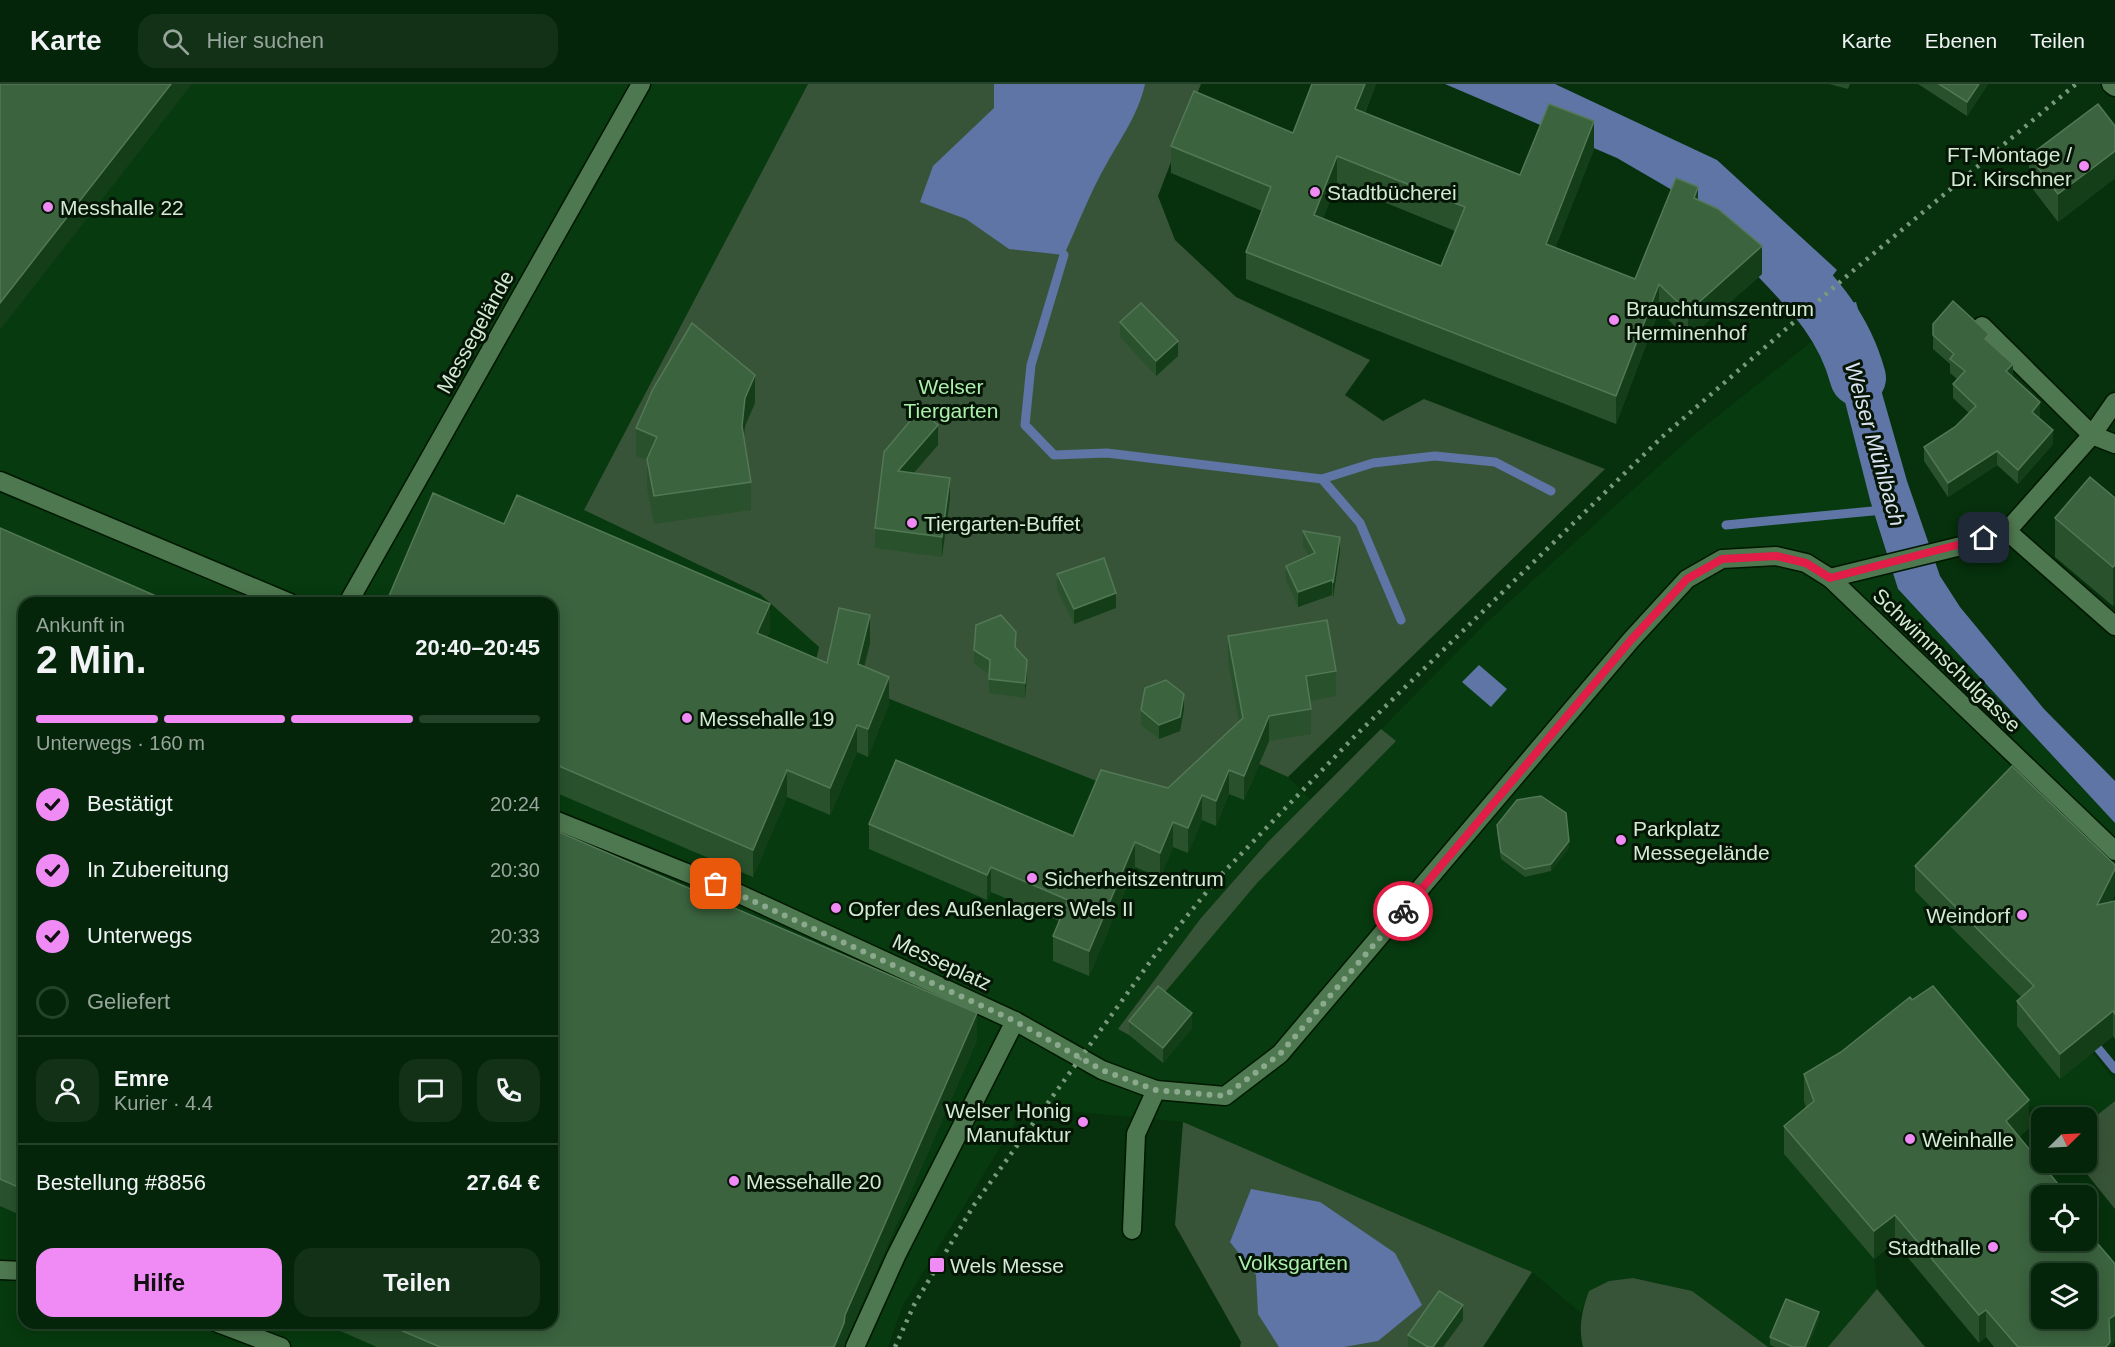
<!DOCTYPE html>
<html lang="de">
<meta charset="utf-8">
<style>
:root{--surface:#042509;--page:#123117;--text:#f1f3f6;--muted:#97a59c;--line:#25422a;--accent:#f08bf6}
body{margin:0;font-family:Arial,sans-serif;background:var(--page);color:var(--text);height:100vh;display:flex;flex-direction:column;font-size:22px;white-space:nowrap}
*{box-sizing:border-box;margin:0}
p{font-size:20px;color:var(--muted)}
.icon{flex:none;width:33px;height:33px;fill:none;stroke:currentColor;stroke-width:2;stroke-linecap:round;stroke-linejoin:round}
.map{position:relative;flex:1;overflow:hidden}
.sheet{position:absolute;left:18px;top:513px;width:540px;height:732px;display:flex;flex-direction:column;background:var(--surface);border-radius:18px;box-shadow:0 3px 15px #0003,0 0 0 2px var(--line)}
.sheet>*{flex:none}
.needle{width:39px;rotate:66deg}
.tools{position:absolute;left:2031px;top:1023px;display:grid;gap:12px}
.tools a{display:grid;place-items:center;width:66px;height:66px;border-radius:12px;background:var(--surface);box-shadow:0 3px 15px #0003,0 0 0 2px var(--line);font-size:30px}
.pin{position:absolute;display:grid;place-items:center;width:51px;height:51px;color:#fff;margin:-26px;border-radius:12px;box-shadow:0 3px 9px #0006}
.courier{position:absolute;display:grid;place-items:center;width:60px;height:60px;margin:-30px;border:4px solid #e11d48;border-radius:50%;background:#fff;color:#222;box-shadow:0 2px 8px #0007}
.head em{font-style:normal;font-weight:800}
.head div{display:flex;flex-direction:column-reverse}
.head{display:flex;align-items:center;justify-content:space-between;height:102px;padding:0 18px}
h1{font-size:39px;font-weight:800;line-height:45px}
.bar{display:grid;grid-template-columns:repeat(4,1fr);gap:9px 6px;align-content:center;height:72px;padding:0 18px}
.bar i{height:8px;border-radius:4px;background:var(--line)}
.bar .selected{background:var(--accent)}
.bar p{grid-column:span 4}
.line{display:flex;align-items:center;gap:15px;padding:0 18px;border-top:2px solid var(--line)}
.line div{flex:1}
.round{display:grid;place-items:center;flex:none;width:63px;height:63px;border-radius:18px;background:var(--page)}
ol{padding:0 18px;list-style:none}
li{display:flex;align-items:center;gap:18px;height:66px}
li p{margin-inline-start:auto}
li .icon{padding:6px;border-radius:50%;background:var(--accent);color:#111;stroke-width:4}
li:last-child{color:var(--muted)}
li i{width:33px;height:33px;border:3px solid var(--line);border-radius:50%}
.cta{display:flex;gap:12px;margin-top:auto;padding:12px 18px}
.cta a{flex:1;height:69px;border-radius:18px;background:var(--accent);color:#111;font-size:24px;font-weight:800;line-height:69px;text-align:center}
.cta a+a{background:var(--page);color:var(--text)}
header{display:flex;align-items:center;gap:36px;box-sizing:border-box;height:84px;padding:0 30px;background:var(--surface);border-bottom:2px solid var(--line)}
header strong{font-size:28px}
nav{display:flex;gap:33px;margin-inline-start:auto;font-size:21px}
.search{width:420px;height:54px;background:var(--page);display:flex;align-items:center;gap:15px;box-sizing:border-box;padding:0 21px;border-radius:18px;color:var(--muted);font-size:22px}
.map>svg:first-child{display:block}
.built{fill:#073a0e;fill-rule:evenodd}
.green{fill:#385438}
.water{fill:#5e75a6}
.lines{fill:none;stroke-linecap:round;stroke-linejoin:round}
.stream{stroke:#5e75a6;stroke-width:9}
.river{stroke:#5e75a6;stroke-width:56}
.service-casing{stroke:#001700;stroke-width:21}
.minor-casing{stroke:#001700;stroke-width:21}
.secondary-casing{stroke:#001700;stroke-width:21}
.service{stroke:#4e784f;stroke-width:18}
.minor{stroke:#4e784f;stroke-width:18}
.secondary{stroke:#4e784f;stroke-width:18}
.rail{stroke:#79997c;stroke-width:4.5;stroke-dasharray:3 6;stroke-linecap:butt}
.wall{fill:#29522c;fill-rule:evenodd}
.shaded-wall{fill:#133e17}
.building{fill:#3b633e;stroke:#537855;stroke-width:1.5;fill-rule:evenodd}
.done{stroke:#8ba98d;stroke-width:6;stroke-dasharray:0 10.8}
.route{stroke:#e11d48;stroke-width:8}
.poi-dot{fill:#f08bf6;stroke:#051506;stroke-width:2}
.labels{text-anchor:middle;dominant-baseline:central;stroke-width:6;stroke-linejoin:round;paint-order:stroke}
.poi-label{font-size:21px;fill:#d3ead3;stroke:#051506;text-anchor:start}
.street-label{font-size:21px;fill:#d3ead3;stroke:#051506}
.park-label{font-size:21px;fill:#acefad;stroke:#051506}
.water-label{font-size:22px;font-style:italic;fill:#dae1f0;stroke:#051506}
</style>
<header>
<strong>Karte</strong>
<div class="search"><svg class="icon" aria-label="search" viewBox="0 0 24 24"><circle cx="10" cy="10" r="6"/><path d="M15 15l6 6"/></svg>Hier suchen</div>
<nav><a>Karte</a><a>Ebenen</a><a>Teilen</a></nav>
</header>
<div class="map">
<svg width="2115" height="1263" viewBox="0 0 2115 1263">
<rect width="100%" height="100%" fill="#06310c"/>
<path class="built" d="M0,0h808l-224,426 176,84 60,53 -6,22 353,140 63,-58 58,26 23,23 175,-177 204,-185 131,-104 9,9 40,157 28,90 217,233v74l-63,105 63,79v20l-28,22 -1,-5 -45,1 -110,-126 -117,136 -30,25 90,105 3,30 -49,58h-60l-105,-63 -30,-6 -24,3 -20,10 -8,22 -49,-41 -349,-150 -158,-15 -122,198 -15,42h-888zM24,519h528v720h-528z"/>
<g class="green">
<polygon points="808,0 1201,0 1158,112 1175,156 1236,213 1370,276 1345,311 1383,337 1424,315 1605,385 1288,693 1230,667 1167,725 814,585 819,563 760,510 584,426"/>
<polygon points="1381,645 1396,657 1257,799 1129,951 1118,945 1201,834 1268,758"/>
<polygon points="2115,1017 2115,1125 2078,1079 2086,1078 2087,1039"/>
<polygon points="1183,1038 1532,1188 1483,1263 1240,1263 1241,1258 1175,1141"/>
<path d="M1633,1194l59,13 76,56h-185c-5,-20 -1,-37 6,-56l20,-10z"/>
<polygon points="1877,1205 1925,1263 1828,1263"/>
</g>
<g class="water">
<path d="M994,0h151c-7,31 -23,52 -38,79 -17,29 -29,62 -43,92l-55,-6 -43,-30 -46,-17 13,-36 61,-58z"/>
<polygon points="1445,0 1555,0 1717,76 1837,186 1803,230 1856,218 1907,397 1940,492 1960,523 2044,625 2115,697 2115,739 1898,505 1870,416 1830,259 1703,124 1617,74"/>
<polygon points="1479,581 1507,605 1491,623 1462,598"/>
<polygon points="1251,1105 1320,1118 1395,1169 1422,1221 1378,1257 1344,1263 1279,1263 1258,1230 1256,1191 1230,1158"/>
</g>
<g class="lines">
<g class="stream">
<polyline points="1064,171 1031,281 1025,341 1054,371 1107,369 1322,395 1373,379 1435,372 1495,378 1551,407"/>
<polyline points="1322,395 1360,439 1401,536"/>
<polyline points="1726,441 1883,426"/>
<polyline points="2092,957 2115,985"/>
</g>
<path class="river" d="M1763,157c41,44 79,77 95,137"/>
<g class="service-casing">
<g id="service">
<polyline points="2092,351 2115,360"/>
<polyline points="0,397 290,519"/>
<polyline points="348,519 641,0"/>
<polyline points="552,735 737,809 1015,937 1102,986 1156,1006 1225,1012 1280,970 1631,556 1687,495 1722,475 1776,472 1806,479 1830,494"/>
<polyline points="1132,1146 1136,1050 1156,1006"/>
<polyline points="855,1263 896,1172 1015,937"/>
</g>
</g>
<g class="minor-casing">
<g id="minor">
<polyline points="1982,242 2092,351"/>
<polyline points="2007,447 2092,351 2115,318"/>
<polyline points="2007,447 2115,542"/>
<polyline points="1830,494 2115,767"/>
<polyline points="1830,494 1961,462 2007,447"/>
<polyline points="0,1186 24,1187"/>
<polyline points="218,1239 281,1263"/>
</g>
</g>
<g class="secondary-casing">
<polyline id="secondary" points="2111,0 2115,3"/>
</g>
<use href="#service" class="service"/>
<use href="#minor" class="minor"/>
<use href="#secondary" class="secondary"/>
<polyline class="rail" points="895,1263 914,1221 974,1121 1155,871 1219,793 1355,652 1662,353 1848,191 2076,0"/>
</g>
<g class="wall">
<path d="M1312,0h64l-11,29 155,62 74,-26 -39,99 80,31 63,-79 64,74 -74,65 -29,-28 -43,113 -370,-145v-27l16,-41 -91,-38v-27l122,-13zM1337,99l118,48 -14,35 -118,-48z"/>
<polygon points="1829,0 1850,0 1848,5"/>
<polygon points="1918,0 1988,0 1967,32"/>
<polygon points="2115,42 2115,94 2058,138 2029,100 2029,72"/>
<polygon points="1120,238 1178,272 1156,292 1120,253"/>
<polygon points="1933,251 1989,258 2040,332 2039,334 2053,360 2018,400 1997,381 1948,413 1924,377 1924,363 1955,343 1969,329 1953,314 1953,300 1957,295 1950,289 1950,280 1933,265"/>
<polygon points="755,319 745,342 743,353 751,398 751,426 654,440 647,403 647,376 636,372 636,344"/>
<polygon points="938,361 914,389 950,414 942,473 875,464 875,444 884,368"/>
<polygon points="2115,414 2115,520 2113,522 2055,473 2055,434"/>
<polygon points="504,440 770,547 767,553 827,579 870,559 864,583 889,620 868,673 857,668 830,731 787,713 753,793 552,707 552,519"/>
<polygon points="0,444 172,519 18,1130 0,1122"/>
<polygon points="1303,447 1340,467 1333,514 1332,511 1298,523 1286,496 1286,482 1309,472 1303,462"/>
<polygon points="1057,490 1116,524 1074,540 1057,505"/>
<polygon points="1228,552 1336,587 1336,612 1310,617 1311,625 1311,650 1269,657 1244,716 1229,710 1216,742 1202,736 1188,769 1173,763 1160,794 1135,783 1089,892 1053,877 1053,852 1059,837 991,808 987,816 869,765 869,740 1073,752 1168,704 1239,638 1228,577"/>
<polygon points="1016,564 1027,591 1025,614 989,609 989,590 974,580 974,566"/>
<polygon points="1184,625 1180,647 1159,655 1141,641 1141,626"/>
<polygon points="1497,741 1569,764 1551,787 1525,793 1501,775 1497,749"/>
<polygon points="2115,781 2115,810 2111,818 2115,817 2115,955 2113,952 2060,995 2017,942 2017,917 2021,913 1915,807 1915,782"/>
<polygon points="1912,916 2029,1044 2019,1053 2091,1152 2110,1263 1994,1263 1986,1253 1979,1259 1895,1158 1874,1175 1784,1070 1784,1042 1806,1024 1804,1017 1804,990 1841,968"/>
<polygon points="1129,937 1192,944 1163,979 1129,951"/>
<polygon points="977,956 845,1258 844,1263 377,1263 322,1239 552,1239"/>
<polygon points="1819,1235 1808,1263 1775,1263 1770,1261 1770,1253"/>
<polygon points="1463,1236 1443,1263 1408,1263 1408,1251"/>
</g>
<g class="shaded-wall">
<polygon points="171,0 192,0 0,246 0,219"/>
<polygon points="1365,0 1376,0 1355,53 1355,25"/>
<polygon points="1979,0 1988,0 1967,32 1967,18"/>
<polygon points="1594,37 1594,65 1546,188 1546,160"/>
<polygon points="2115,67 2115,94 2058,138 2058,110"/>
<polygon points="1337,72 1337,99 1314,158 1314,131"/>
<polygon points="1698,103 1698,131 1694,114"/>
<polygon points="1762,162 1762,190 1688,255 1688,228"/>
<polygon points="1659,200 1659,227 1616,340 1616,312"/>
<polygon points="1178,257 1178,272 1156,292 1156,277"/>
<polygon points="2013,280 2013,294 2006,287"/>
<polygon points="755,291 755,319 745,342 742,370 742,342 745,314"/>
<polygon points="2040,318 2040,332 2032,342 2032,328"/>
<polygon points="938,341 938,361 898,407 898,387"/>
<polygon points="2053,346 2053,360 2018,400 2018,386"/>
<polygon points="1997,367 1997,381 1948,413 1948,399"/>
<polygon points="950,394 950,414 942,473 942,453"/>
<polygon points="1340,453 1340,467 1333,514 1333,499"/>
<polygon points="2115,481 2115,520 2113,522 2113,483"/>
<polygon points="1332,496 1332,511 1298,523 1298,508"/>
<polygon points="1116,509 1116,524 1074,540 1074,525"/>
<polygon points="770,520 770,547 757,576 757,549"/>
<polygon points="870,531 870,559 858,608 858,580"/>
<polygon points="1027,576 1027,591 1025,614 1025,599"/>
<polygon points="889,593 889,620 868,673 868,645"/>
<polygon points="1184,610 1184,625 1180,647 1159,655 1159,641"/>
<polygon points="1269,632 1269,657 1244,716 1244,692"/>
<polygon points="857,641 857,668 830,731 830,704"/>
<polygon points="787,686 787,713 753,793 753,766"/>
<polygon points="1229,686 1229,710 1216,742 1216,717"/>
<polygon points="1202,711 1202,736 1188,769 1188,744"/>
<polygon points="1173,738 1173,763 1160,794 1160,769"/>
<polygon points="1569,757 1569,764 1551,787 1551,780"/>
<polygon points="1135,758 1135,783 1089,892 1089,867"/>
<polygon points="991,783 991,808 987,816 987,791"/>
<polygon points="2115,785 2115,810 2097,846 2097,821"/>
<polygon points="2113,927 2113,952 2060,995 2060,970"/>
<polygon points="977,929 977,956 845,1258 844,1263 834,1263 845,1231"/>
<polygon points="1192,929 1192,944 1163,979 1163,964"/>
<polygon points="2029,1016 2029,1044 2006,1065 2006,1037"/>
<polygon points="24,1089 24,1116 18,1130 18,1103"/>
<polygon points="1895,1131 1895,1158 1874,1175 1874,1147"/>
<polygon points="2091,1139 2091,1167 2086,1156 2086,1143"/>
<polygon points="1463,1221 1463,1236 1443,1263 1433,1263"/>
<polygon points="1986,1226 1986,1253 1979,1259 1979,1231"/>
<polygon points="1819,1228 1819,1235 1808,1263 1805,1263"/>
<polygon points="2115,1231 2115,1258 2110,1263 2106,1263 2109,1235"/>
</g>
<g class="building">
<polygon points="0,0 171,0 0,219"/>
<path d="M1312,0h53l-10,25 165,66 29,-71 45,17 -48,123 89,35 41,-101 22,9 -4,11 24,11 44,37 -74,66 -29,-28 -43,112 -370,-144 25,-65 -100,-41 23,-55 99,42zM1337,72l128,51 -24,59 -127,-51z"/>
<polygon points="1939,0 1979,0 1967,18"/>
<polygon points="2098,20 2115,42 2115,67 2058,110 2029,72"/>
<polygon points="1953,217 1989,250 1985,255 2013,280 2006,287 2040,318 2032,328 2053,346 2018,386 1997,367 1948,399 1924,363 1955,343 1976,322 1953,300 1965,287 1950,275 1954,270 1933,251 1933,240"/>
<polygon points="1141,219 1178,257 1156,277 1120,238"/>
<polygon points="692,239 755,291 745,314 742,342 751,398 654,412 647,375 657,353 636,344 653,305"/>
<polygon points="920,325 938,341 898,387 950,394 942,453 875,444 884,368"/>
<polygon points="2090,393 2115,414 2115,481 2113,483 2055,434"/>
<polygon points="433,409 504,440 517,411 770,520 757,549 827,579 839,524 870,531 858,580 889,593 868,645 857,641 830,704 787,686 753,766 552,679 552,519 386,519"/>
<polygon points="0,444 172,519 24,519 24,1089 18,1103 0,1095"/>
<polygon points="1303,447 1340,453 1333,499 1332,496 1298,508 1286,482 1315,469"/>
<polygon points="1104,474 1116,509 1074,525 1057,490"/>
<polygon points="1001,531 1016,548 1015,563 1027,576 1025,599 989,595 990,576 974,566 976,541"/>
<polygon points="1327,536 1336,587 1306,592 1311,625 1269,632 1244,692 1229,686 1216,717 1202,711 1188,744 1173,738 1160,769 1135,758 1089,867 1053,852 1068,816 991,783 987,791 869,740 896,676 1073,752 1101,686 1168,704 1243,634 1228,552"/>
<polygon points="1166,596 1184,610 1180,633 1159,641 1141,626 1145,604"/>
<polygon points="2012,682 2115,781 2115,785 2097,821 2115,817 2115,930 2113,927 2060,970 2017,917 2034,902 1915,782"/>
<polygon points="1541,712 1566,729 1569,757 1551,780 1525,785 1501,768 1497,741 1517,716"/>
<polygon points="552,745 977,929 845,1231 844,1239 834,1263 440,1263 384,1239 552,1239"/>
<polygon points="1158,902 1192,929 1163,964 1129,937"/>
<path d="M1933,902l96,114 -23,21 62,75h-26v44h44v-10l29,34v51l-6,4 1,23 -4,5h-88l-32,-37 -7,5 -84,-100 -21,16 -90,-105 30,-25 -10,-27 37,-22 69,-55 2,3zM2042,1190h44v44h-44z"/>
<polygon points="2086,1133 2091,1139 2086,1143"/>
<polygon points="1439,1207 1463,1221 1433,1263 1428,1263 1408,1251"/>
<polygon points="1786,1215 1819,1228 1805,1263 1793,1263 1770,1253"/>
</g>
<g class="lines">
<polyline class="done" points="716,800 1015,937 1102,986 1156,1006 1225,1012 1280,970 1403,827"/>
<polyline class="route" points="1403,827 1631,556 1687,495 1722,475 1776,472 1806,479 1830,494 1984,454"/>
</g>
<g class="poi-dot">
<circle cx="2084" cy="82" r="6"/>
<circle cx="1315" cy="108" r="6"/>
<circle cx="48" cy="123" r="6"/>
<circle cx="1614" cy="236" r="6"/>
<circle cx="912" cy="439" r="6"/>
<circle cx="687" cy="634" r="6"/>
<circle cx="1621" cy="756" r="6"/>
<circle cx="1032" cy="794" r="6"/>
<circle cx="836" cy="824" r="6"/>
<circle cx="2022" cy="831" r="6"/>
<circle cx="1083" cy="1038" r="6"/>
<circle cx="1910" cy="1055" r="6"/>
<circle cx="734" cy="1097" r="6"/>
<circle cx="1993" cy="1163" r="6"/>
<rect x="929" y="1173" width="16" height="16" rx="3"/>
</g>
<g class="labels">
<g class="poi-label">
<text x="2072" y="70" text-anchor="end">FT-Montage /<tspan x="2072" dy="24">Dr. Kirschner</tspan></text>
<text x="1327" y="108">Stadtbücherei</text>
<text x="60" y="123">Messhalle 22</text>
<text x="1626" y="224">Brauchtumszentrum<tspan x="1626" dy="24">Herminenhof</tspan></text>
<text x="924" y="439">Tiergarten-Buffet</text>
<text x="699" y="634">Messehalle 19</text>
<text x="1633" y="744">Parkplatz<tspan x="1633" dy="24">Messegelände</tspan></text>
<text x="1044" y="794">Sicherheitszentrum</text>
<text x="848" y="824">Opfer des Außenlagers Wels II</text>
<text x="2010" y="831" text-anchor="end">Weindorf</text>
<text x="1071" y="1026" text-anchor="end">Welser Honig<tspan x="1071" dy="24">Manufaktur</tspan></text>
<text x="1922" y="1055">Weinhalle</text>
<text x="746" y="1097">Messehalle 20</text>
<text x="1981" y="1163" text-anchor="end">Stadthalle</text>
<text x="950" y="1181">Wels Messe</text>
</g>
<g class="street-label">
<text transform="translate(475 248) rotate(-61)">Messegelände</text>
<text transform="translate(1947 576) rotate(44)">Schwimmschulgasse</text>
<text transform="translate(942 878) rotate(25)">Messeplatz</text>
</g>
<g class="park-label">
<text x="951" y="302">Welser<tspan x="951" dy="24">Tiergarten</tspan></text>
<text x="1293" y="1178">Volksgarten</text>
</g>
<g class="water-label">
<text transform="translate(1875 360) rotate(74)">Welser Mühlbach</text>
</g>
</g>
</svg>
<div class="tools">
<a><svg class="needle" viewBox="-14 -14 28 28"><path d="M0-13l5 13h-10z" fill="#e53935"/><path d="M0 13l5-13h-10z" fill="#97a59c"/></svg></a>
<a><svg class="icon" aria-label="locate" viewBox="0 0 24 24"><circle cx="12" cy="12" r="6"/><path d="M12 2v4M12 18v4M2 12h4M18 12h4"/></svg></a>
<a><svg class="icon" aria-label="layers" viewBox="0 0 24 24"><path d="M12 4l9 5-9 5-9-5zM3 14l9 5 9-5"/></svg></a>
</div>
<div class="pin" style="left:716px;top:800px;background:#ea580c"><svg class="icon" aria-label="bag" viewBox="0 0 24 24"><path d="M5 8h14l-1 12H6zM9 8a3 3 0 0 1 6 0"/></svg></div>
<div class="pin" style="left:1984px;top:454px;background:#1f2937"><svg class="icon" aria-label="home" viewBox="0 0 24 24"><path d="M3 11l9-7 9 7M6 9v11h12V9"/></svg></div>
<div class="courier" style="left:1403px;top:827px"><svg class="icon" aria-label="bike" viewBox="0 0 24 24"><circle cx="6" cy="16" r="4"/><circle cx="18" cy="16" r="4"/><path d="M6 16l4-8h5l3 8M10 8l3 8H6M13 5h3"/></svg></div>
<section class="sheet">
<div class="head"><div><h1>2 Min.</h1><p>Ankunft in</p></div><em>20:40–20:45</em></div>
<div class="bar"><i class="selected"></i><i class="selected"></i><i class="selected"></i><i></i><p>Unterwegs · 160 m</p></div>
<ol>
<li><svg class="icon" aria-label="check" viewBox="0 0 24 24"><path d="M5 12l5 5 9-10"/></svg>Bestätigt<p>20:24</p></li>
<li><svg class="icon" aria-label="check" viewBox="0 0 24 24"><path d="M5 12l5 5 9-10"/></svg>In Zubereitung<p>20:30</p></li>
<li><svg class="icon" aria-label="check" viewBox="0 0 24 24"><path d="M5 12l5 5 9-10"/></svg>Unterwegs<p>20:33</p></li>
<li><i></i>Geliefert</li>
</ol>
<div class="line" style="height:108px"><a class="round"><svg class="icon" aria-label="person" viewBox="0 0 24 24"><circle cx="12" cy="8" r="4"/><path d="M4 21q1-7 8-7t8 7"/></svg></a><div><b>Emre</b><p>Kurier · 4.4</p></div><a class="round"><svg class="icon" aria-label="chat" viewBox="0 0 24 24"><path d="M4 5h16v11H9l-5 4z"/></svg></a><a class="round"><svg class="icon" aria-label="phone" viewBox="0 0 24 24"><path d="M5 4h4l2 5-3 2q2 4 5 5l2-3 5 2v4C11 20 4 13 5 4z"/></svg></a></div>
<div class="line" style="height:78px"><div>Bestellung #8856</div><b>27.64 €</b></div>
<div class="cta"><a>Hilfe</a><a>Teilen</a></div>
</section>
</div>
